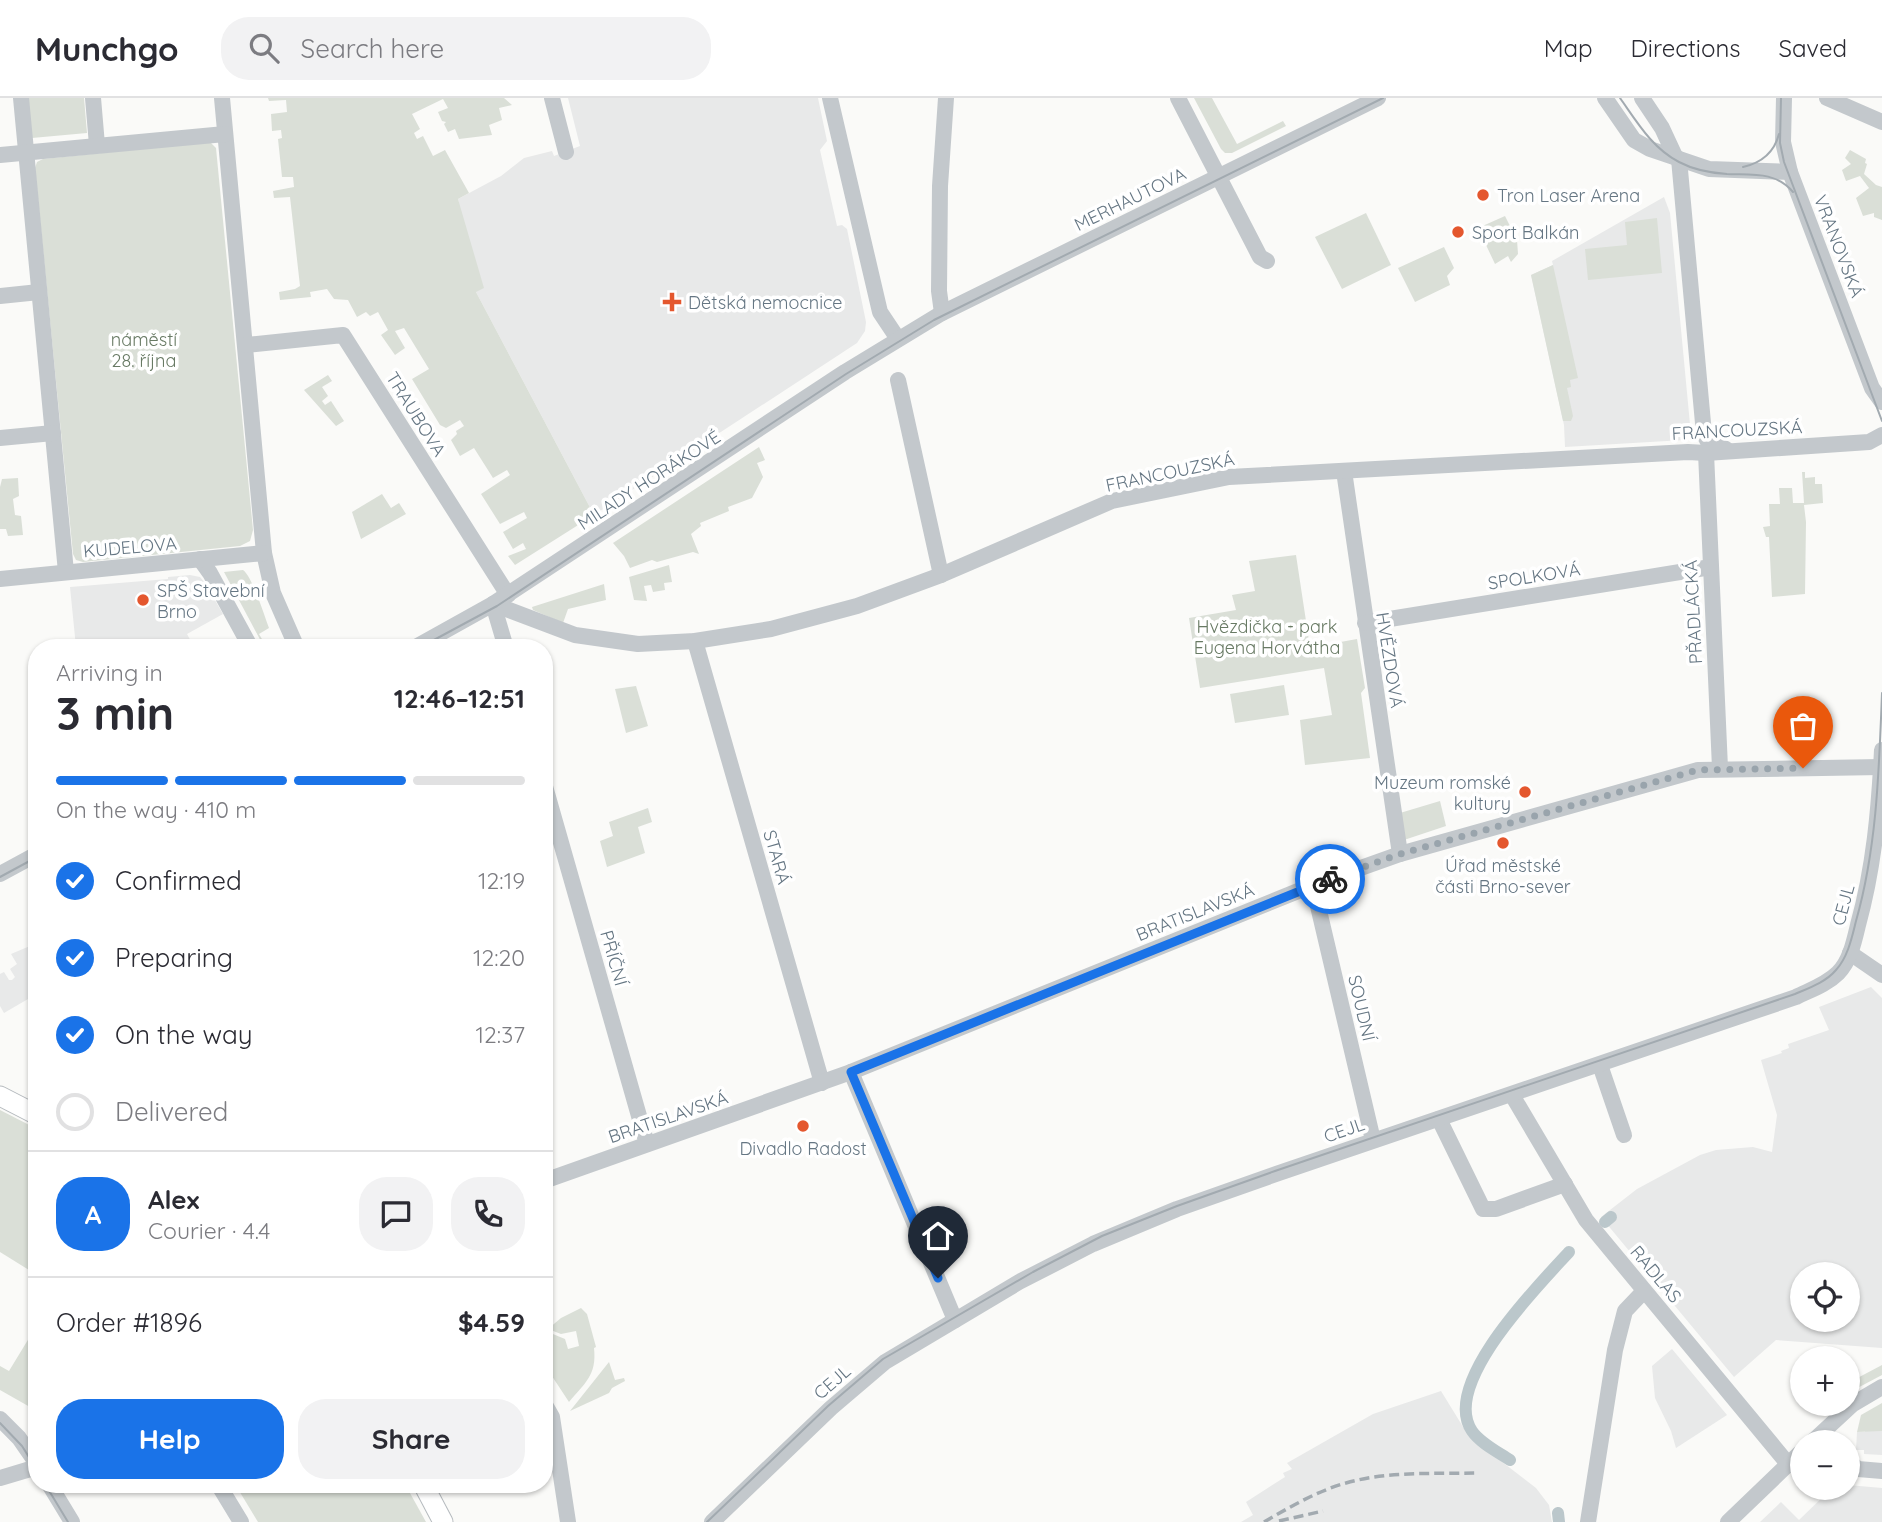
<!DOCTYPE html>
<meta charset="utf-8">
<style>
:root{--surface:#fff;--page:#f2f2f3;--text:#2b2b33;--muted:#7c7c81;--line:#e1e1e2;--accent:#1a73e8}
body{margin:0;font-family:Quicksand,sans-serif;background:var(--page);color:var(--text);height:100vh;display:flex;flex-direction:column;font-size:26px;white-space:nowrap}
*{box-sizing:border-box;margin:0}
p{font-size:23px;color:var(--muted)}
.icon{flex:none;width:38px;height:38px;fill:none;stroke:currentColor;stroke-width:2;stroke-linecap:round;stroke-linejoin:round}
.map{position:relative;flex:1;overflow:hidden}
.side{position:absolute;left:28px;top:541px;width:525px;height:854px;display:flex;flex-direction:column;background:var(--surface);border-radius:28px;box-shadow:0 2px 5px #0004}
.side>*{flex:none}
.controls{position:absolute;left:1790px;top:1164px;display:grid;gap:14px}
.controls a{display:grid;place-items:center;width:70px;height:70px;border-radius:50%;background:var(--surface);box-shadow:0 2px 5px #0004;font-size:35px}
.pin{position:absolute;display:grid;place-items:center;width:60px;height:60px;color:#fff;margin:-72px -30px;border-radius:50% 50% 50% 0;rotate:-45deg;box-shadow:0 0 7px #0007}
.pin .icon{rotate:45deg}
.courier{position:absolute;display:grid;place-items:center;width:70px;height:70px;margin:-35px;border:5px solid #1a73e8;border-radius:50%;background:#fff;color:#222;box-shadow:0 2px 9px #0007}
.headline em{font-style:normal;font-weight:700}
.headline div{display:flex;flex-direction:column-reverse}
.headline{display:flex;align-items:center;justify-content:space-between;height:119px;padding:0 28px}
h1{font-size:46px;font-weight:700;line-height:52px}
.bar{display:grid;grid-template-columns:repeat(4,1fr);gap:10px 7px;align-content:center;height:84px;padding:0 28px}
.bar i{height:9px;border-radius:5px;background:var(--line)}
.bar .selected{background:var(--accent)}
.bar p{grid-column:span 4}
.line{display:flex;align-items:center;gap:18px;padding:0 28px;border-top:2px solid var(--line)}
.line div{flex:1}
.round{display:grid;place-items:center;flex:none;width:74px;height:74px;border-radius:28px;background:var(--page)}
ol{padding:0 28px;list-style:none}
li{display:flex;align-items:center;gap:21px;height:77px}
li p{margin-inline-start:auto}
li .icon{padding:7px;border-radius:50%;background:var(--accent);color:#fff;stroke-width:4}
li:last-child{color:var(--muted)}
li i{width:38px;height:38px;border:4px solid var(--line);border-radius:50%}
.cta{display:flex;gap:14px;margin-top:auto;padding:14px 28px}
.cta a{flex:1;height:80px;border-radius:28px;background:var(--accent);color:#fff;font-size:28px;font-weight:700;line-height:80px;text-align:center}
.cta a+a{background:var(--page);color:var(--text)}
header{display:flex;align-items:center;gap:42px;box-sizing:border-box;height:98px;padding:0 35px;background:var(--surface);border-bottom:2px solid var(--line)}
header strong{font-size:33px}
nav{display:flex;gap:38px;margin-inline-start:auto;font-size:24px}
.search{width:490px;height:63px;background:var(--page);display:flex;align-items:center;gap:18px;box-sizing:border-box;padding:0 24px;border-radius:28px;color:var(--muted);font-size:26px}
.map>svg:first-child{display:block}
.built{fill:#e8e9e9;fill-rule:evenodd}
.green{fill:#dadfd7}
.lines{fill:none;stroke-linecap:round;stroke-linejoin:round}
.canal{stroke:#bbc7cb;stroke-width:12}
.major-casing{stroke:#b5babe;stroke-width:21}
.minor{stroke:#c3c8cc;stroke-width:16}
.major{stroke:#fff;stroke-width:19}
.tram{stroke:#a2aab0;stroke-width:2}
.rail{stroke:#a2aab0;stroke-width:3.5;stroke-dasharray:10 5;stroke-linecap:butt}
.done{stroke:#99a4ac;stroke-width:7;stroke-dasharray:0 12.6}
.route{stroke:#1a73e8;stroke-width:9}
.poi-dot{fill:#e4572e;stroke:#fff;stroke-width:2.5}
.labels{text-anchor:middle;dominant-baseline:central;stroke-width:7;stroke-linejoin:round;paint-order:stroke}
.poi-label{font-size:18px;fill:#657683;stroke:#fff;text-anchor:start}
.street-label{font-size:18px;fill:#657683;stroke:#fff}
.park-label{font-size:18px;fill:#687a64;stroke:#fff}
</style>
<header>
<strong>Munchgo</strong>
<div class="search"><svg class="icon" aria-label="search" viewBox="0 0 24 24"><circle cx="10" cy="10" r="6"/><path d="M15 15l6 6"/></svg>Search here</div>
<nav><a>Map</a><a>Directions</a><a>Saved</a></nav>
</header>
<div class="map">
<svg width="1882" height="1424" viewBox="0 0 1882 1424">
<rect width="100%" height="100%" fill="#fafaf8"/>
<g class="built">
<polygon points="568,0 818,0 827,43 820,52 837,128 842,127 847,131 866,224 865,233 857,245 594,417 476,194 458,101 501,78 524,60 552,53 554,58 580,48"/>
<polygon points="1664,99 1670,115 1691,337 1684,342 1565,349 1564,327 1531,177 1553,167 1552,163"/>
<polygon points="190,477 200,479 205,485 223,516 187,536 194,549 76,549 70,489 168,481 168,479"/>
<polygon points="37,845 37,914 28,901 4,915 0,908 0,876 4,874 9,882 12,882 15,879 10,871 17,866 11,856"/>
<path d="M1871,889l11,11v350l-106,-8 -42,37 -133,-160 36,-28 63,-34 16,-5 37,-3 19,5 5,-37 -16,-55 21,-7 -1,-2 8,-3 -1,-4 41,-14 -10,-23zM1802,1176h46v46h-46z"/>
<polygon points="1672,1251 1727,1317 1676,1350 1671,1333 1655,1300 1652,1268"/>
<polygon points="1441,1293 1465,1332 1480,1347 1536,1390 1549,1407 1552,1424 1241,1424 1253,1417 1246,1404 1285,1379 1283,1375 1292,1371 1287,1365 1373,1316"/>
<polygon points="1865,1332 1882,1333 1882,1357 1864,1356 1864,1352 1856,1352 1857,1334 1865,1334"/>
<polygon points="1848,1387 1882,1390 1882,1424 1760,1424 1781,1404 1799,1422 1832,1390 1848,1390"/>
</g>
<g class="green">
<polygon points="28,0 84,0 87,35 32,40"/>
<polygon points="268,0 504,0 512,7 499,10 502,22 489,27 492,37 459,41 455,31 448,34 444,26 446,24 442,23 438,14 448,10 443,1 412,16 420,31 414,35 417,41 423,38 433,58 445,52 469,95 458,101 484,190 476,194 594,417 515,467 508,458 526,451 523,445 513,451 503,434 527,420 524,414 500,426 481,396 510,377 507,372 493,380 474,350 460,358 451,342 457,336 456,333 464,328 460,322 446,330 440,327 412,281 429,271 404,230 395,233 405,250 395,257 381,237 388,232 378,214 370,218 366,214 357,219 348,202 334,201 327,191 310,194 311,199 280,202 279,194 295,191 300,188 290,99 274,100 273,93 294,89 293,79 282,79 278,41 282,40 281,32 272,33 271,16 287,14 286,2 269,3"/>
<polygon points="1194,0 1212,0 1237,46 1283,23 1286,28 1232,55 1225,55 1221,51"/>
<polygon points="210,44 216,50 253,432 250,443 240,448 83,464 76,462 73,456 35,70 37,64 43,61"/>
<polygon points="1850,52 1866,61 1865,65 1867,66 1864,76 1876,87 1882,89 1882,122 1874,119 1874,115 1863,118 1856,100 1869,90 1860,78 1846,83 1842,72 1851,66 1845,60"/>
<polygon points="1366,115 1391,167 1342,191 1315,139"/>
<polygon points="1505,118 1517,142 1518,156 1511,164 1508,158 1495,166 1478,130"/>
<polygon points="1657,120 1662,175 1588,182 1585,151 1627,147 1625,124"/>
<polygon points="1444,149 1454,170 1447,178 1450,187 1415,204 1398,170"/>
<polygon points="1553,167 1578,280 1570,282 1571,289 1567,290 1573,318 1571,323 1563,323 1531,177"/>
<polygon points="328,277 332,283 322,289 328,298 322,303 325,307 331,303 344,323 336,328 304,292"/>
<polygon points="759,349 765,362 757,365 763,379 752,400 728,409 729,413 700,425 701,428 691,436 699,456 693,454 657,464 652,462 630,470 624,458 613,445"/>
<polygon points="1802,374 1805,374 1805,380 1815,379 1815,386 1822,386 1823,405 1804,407 1806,424 1805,496 1772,499 1769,439 1766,439 1763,429 1770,428 1769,406 1780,406 1779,390 1792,390 1793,405 1804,405"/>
<polygon points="18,380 19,398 13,401 15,417 21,418 23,437 8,438 6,431 0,431 0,389 2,381"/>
<polygon points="382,396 391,410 399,405 406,416 361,441 352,414"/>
<polygon points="1296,457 1311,556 1324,554 1324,547 1357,541 1365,590 1361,595 1370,660 1305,667 1300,622 1332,617 1324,570 1200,590 1189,520 1236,512 1232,497 1255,493 1249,463"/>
<polygon points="669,467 672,484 664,485 665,492 653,494 651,487 644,488 647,503 634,502 629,479"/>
<path d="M243,472c9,6 21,45 26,58l-10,6 7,12 9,-5 4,6h-15l-40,-75z"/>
<polygon points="604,486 606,502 568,511 563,525 533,512 532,509"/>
<polygon points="1284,587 1289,617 1235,625 1230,596"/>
<polygon points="636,588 648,628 626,635 615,591"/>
<polygon points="1440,703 1446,728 1404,742 1400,715"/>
<polygon points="648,710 652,724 638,729 645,755 607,769 600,743 613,738 609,724"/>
<polygon points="0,1012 37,1031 37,1177 0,1154"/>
<path d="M581,1210l6,6 9,33 -2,1c3,27 -9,35 -25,54l-25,-38v-31l4,-1 17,7 3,10 11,-3 -3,-15 -15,3 -13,-5 13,-11z"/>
<polygon points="37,1227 37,1313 0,1292 0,1268 9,1273"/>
<polygon points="609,1264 615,1282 624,1280 625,1283 612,1290 609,1295 570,1313"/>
<polygon points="1882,1267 1882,1277 1848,1295 1848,1285"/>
<polygon points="1882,1305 1882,1333 1857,1334 1861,1317"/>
<polygon points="235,1386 405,1386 426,1424 258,1424"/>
</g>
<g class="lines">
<g class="canal">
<polyline points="1605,1124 1611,1119"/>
<path d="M1510,1362c-12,-8 -30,-17 -38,-29 -32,-47 67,-146 97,-179"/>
<polyline points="1558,1415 1559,1424"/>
</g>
<g class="major-casing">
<g id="major">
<polyline points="0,998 37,1017"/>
<polyline points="423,1386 443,1424"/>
</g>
</g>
<g class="minor">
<polyline points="21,0 66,474"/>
<polyline points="93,0 97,47"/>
<polyline points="222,0 264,455 273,495 297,550"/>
<polyline points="552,0 566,54"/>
<polyline points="830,0 880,214 898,241"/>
<polyline points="1178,0 1260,159 1267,163"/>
<polyline points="1605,0 1634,42 1650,51 1709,71 1790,74"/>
<polyline points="1642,0 1662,30 1675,58"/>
<polyline points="1784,0 1783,44 1790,74 1872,290 1882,304"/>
<polyline points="1827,0 1882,24"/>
<polyline points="0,57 225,36"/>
<polyline points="1679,61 1704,336 1708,344 1726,351"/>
<polyline points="0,198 39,194"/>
<polyline points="942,215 939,193 940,88 946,0"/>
<polyline points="246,247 343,237 508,497"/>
<polyline points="898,282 941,477"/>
<polyline points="0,340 53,335"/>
<polyline points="1706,355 1720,670"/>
<polyline points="1344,373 1400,756"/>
<polyline points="200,461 210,475 251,550"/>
<polyline points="0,481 264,455"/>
<polyline points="493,506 575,537 638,546 695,543 771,531 857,508 941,477 1112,403 1229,379 1688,354 1706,355 1869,344 1882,337"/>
<polyline points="493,506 506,550"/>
<polyline points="1365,525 1711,469"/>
<polyline points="695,543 822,985"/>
<polyline points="414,550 493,506 845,274 942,215 1378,0"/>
<polyline points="544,685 647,1046"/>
<polyline points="0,776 37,756"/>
<polyline points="1313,787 1373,1042"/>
<polyline points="1850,855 1882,877"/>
<polyline points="1600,967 1624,1037"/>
<polyline points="851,974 955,1222"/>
<polyline points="1512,997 1586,1122 1789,1367"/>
<polyline points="1439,1021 1483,1111 1496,1111 1565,1086"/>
<polyline points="544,1083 851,974 1313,787 1400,756 1698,672 1881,669"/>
<polyline points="544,1305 552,1319 568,1424"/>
<polyline points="0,1321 19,1340 37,1366"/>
<polyline points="1812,1344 1853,1306 1882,1289"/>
<polyline points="1848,1363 1858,1371 1882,1373"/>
<polyline points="0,1380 37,1369"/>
<polyline points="49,1386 72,1424"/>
<polyline points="218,1386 241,1424"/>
<path d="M712,1424l119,-114 54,-46 134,-80 74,-38 84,-35 99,-35 520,-177c14,-7 30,-12 42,-24 12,-12 16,-31 20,-48 16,-58 21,-115 24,-175"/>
<polyline points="1588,1424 1615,1252 1625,1213 1644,1193"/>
<polyline points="1728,1424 1802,1353"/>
</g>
<use href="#major" class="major"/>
<g class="tram">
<path d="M1620,0c17,24 32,50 59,64 15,8 32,11 48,12 25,1 48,-3 66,18"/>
<polyline points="1781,0 1780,45 1784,64 1882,323"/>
<path d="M1743,69c18,-4 31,-14 36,-33"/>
<polyline points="419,550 497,508 846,276 934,222 1383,0"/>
<polyline points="0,779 37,759"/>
<polyline points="0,1325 22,1348 37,1372"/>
<polyline points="45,1386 68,1424"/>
<path d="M707,1424l121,-116 55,-47 150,-87 69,-36 75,-30 98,-35 520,-177c14,-6 31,-12 41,-24 12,-13 16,-33 20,-49 21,-74 23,-151 26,-228"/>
</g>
<g class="rail">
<polyline points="1279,1423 1323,1413"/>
<path d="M1264,1424c26,-15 53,-31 82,-39 41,-12 87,-9 129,-10"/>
</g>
</g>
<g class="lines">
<polyline class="done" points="1330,781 1400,756 1698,672 1803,670"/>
<polyline class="route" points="938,1180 851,974 1330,781"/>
</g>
<g class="poi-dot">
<circle cx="1483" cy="97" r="7"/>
<circle cx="1458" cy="134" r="7"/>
<path d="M668.5 193.5h7v7h7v7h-7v7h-7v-7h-7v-7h7z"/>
<circle cx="143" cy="502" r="7"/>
<circle cx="1525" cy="694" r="7"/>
<circle cx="1503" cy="745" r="7"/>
<circle cx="803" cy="1028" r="7"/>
</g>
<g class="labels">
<g class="poi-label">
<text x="1497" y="97">Tron Laser Arena</text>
<text x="1472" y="134">Sport Balkán</text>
<text x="688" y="204">Dětská nemocnice</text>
<text x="157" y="492">SPŠ Stavební<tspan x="157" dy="21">Brno</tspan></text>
<text x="1511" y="684" text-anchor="end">Muzeum romské<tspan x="1511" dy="21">kultury</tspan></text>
<text x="1503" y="767" text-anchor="middle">Úřad městské<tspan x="1503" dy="21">části Brno-sever</tspan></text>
<text x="803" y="1050" text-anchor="middle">Divadlo Radost</text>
</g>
<g class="street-label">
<text transform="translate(1130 101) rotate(-26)">MERHAUTOVA</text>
<text transform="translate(1839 148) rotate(69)">VRANOVSKÁ</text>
<text transform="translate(416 316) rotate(58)">TRAUBOVA</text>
<text transform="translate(1737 332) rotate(-3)">FRANCOUZSKÁ</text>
<text transform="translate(1170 374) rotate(-12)">FRANCOUZSKÁ</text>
<text transform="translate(649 382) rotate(-33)">MILADY HORÁKOVÉ</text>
<text transform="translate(130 449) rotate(-5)">KUDELOVA</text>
<text transform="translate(1534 478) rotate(-9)">SPOLKOVÁ</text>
<text transform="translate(1693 514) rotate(-93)">PŘADLÁCKÁ</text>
<text transform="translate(1390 562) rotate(81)">HVĚZDOVÁ</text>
<text transform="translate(777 759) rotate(74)">STARÁ</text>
<text transform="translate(1843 807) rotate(-75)">CEJL</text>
<text transform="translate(1195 814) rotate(-22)">BRATISLAVSKÁ</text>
<text transform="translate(614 860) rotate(74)">PŘÍČNÍ</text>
<text transform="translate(1362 910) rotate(77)">SOUDNÍ</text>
<text transform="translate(668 1019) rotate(-19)">BRATISLAVSKÁ</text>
<text transform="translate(1344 1032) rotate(-19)">CEJL</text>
<text transform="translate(1656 1176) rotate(50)">RADLAS</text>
<text transform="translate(832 1284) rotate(-41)">CEJL</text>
</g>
<g class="park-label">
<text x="144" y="241">náměstí<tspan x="144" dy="21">28. října</tspan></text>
<text x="1267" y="528">Hvězdička - park<tspan x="1267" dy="21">Eugena Horvátha</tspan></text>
</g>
</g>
</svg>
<div class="controls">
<a><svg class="icon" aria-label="locate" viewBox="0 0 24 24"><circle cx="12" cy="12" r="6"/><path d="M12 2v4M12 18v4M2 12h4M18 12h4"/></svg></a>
<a>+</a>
<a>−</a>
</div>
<div class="pin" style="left:1803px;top:670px;background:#ea580c"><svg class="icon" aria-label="bag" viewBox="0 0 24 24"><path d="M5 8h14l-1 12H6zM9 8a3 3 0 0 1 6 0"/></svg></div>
<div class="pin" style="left:938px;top:1180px;background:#1f2937"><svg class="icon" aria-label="home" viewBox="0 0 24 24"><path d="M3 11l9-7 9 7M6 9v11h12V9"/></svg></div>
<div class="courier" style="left:1330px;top:781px"><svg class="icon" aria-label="bike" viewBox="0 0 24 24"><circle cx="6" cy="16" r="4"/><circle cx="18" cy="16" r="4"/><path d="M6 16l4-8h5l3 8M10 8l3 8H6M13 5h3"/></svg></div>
<section class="side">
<div class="headline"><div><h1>3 min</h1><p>Arriving in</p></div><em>12:46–12:51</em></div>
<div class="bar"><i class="selected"></i><i class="selected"></i><i class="selected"></i><i></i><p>On the way · 410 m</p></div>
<ol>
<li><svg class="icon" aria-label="check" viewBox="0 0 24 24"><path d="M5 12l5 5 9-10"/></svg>Confirmed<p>12:19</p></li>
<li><svg class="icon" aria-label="check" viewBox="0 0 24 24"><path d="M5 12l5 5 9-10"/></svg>Preparing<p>12:20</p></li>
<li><svg class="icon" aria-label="check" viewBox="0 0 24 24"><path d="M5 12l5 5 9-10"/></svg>On the way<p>12:37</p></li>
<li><i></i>Delivered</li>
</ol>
<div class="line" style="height:126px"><b class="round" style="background:var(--accent);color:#fff">A</b><div><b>Alex</b><p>Courier · 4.4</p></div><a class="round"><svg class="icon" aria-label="chat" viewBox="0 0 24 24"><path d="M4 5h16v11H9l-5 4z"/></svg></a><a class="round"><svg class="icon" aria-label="phone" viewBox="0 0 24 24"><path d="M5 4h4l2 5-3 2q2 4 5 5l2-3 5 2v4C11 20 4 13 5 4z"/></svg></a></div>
<div class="line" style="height:91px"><div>Order #1896</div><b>$4.59</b></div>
<div class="cta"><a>Help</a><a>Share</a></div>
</section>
</div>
